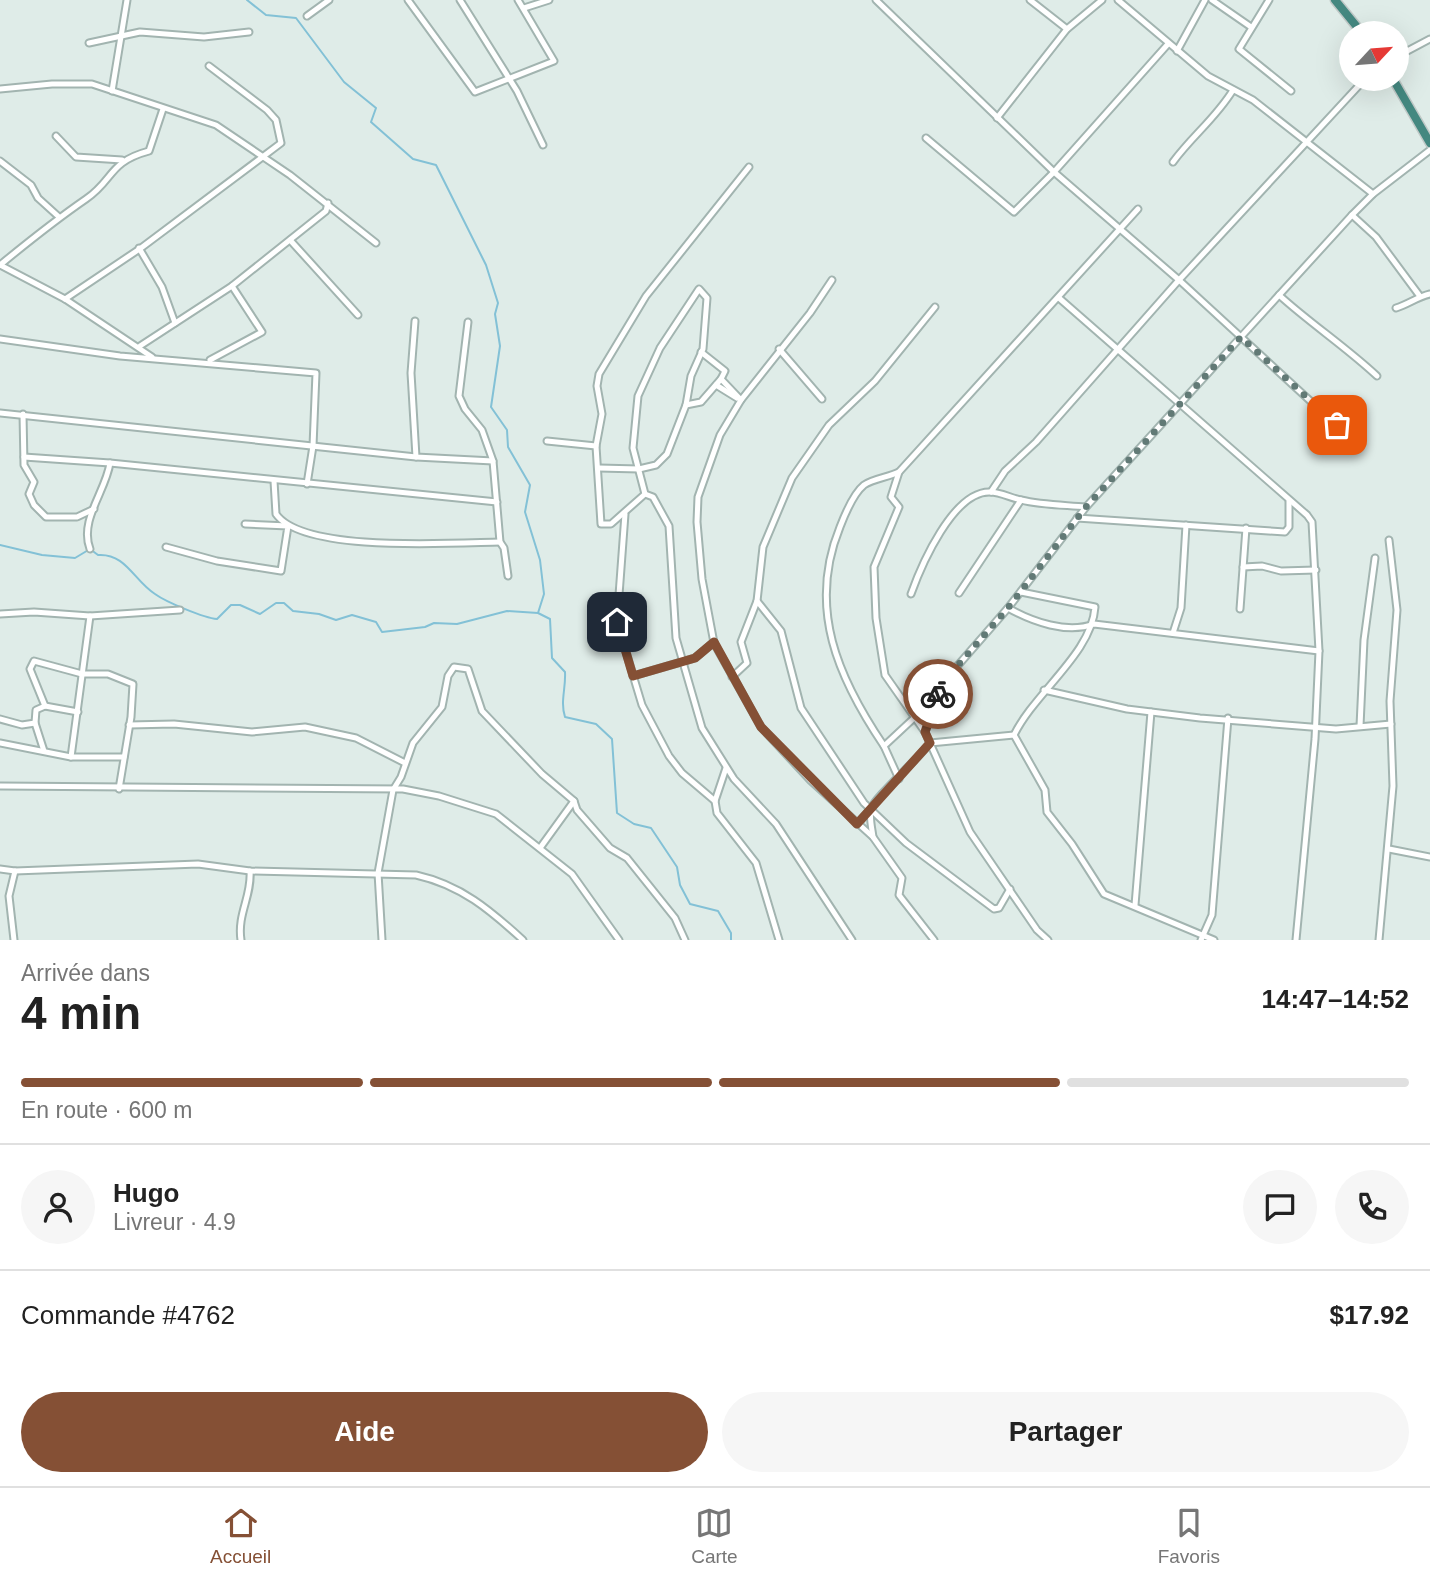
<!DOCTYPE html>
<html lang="fr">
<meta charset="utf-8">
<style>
:root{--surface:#fff;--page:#f6f6f6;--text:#222;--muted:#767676;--line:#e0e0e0;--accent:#855035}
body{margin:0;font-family:Helvetica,sans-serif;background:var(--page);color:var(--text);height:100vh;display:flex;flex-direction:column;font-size:26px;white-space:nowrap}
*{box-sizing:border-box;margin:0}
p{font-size:23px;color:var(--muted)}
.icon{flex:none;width:38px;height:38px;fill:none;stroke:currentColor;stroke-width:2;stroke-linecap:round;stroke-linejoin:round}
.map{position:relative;height:940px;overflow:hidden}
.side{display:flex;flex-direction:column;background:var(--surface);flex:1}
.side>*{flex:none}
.needle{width:46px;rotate:64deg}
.fabs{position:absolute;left:1339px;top:21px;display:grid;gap:14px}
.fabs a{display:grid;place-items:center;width:70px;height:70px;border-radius:50%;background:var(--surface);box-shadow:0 7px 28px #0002;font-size:35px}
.pin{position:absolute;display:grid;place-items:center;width:60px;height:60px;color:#fff;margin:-30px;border-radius:14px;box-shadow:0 4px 10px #0006}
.courier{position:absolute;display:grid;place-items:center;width:70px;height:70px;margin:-35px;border:5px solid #855035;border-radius:50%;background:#fff;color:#222;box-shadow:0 2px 9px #0007}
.overview em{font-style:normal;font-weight:700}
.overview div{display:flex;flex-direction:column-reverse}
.overview{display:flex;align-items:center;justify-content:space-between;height:119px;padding:0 21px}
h1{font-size:46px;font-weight:700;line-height:52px}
.bar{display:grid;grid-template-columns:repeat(4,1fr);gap:10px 7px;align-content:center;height:84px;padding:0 21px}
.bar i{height:9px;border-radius:5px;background:var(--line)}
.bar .active{background:var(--accent)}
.bar p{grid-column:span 4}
.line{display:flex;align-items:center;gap:18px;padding:0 21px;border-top:2px solid var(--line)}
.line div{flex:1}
.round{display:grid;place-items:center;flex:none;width:74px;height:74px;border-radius:37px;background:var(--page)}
.cta{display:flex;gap:14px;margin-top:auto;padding:14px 21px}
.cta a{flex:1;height:80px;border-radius:42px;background:var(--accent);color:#fff;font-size:28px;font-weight:700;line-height:80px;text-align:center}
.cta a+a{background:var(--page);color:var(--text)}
.dock{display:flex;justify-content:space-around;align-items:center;height:98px;border-top:2px solid var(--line);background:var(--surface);font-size:19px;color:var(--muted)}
.dock a{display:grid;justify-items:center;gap:4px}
.dock .active{color:var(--accent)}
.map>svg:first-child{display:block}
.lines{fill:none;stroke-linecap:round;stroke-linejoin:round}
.stream{stroke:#83c1d6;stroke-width:2}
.minor-casing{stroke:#a2b4b0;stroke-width:9}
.trunk-casing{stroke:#c0c9c7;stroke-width:11}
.minor{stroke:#fff;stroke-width:5}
.trunk{stroke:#448880;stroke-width:8}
.done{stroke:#627a76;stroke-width:7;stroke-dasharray:0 12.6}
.route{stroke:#855035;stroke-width:9}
</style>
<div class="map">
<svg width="1430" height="940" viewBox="0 0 1430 940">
<rect width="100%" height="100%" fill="#dfece8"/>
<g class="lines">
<g class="stream">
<path d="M247,0l19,15 30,3 48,64 32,26 -5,14 42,37 23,6 50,100 12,38 -3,11 5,32 -9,61 16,23 1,17 22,38 -5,27 15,48 4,34 -6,19 12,6 2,39 13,14c1,17 -5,29 0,45l31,7 16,15 5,74 17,11 17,4 26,39 3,18 10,19 28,7 13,22v7"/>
<path d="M0,545l42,10 33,3 15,-9 8,6c28,-2 36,26 57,39 11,8 49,24 62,25l14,-14h9l20,9 16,-11h8l9,8 26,3 17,6 16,-5 24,7 6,10 43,-5 9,-4 23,1 50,-13 31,2"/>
</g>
<g class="minor-casing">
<g id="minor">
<polyline points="408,0 475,92 554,61 518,0"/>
<polyline points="460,0 517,91 543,145"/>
<polyline points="876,0 1054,172 1179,280 1356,443"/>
<polyline points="1030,0 1067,29"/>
<polyline points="1118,0 1208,76 1253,100 1373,194"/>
<polyline points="1212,0 1251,27"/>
<polyline points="1269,0 1239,49 1291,91"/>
<polyline points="524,8 549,0"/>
<polyline points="307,16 329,0"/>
<polyline points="89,43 140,32 204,37 249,32"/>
<polyline points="1177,51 1205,0"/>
<polyline points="1396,57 1430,39"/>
<polyline points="0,89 52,84 92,84 216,125 290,175 376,243"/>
<polyline points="112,91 127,0"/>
<polyline points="997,118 1067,29 1102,0"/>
<polyline points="56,136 76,157 122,160"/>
<polyline points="926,138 1014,212 1054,172 1168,44"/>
<polyline points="0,161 31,185 38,198 59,217"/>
<path d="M1173,162c19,-26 43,-44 60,-72"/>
<polyline points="1352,215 1376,237 1419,295"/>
<polyline points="290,240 358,315"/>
<polyline points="139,248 162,287 175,323"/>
<path d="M0,265c28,-23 57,-46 86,-66 28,-19 22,-37 63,-48l14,-42"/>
<polyline points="0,265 65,299 152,357"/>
<polyline points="832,280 810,313 741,400 720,435 698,497 697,522 702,579 714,643 761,727 811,781 873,837 902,878 899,895 902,899 934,940"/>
<path d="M1279,295c32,29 67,52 98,81"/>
<polyline points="1059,298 1307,515 1312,522 1319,651 1315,739 1296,940"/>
<polyline points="65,299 141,248 281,143 276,120 267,110 209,66"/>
<path d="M1396,308c13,-4 21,-11 34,-14"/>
<polyline points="415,321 411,373 416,457"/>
<polyline points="468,322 459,396 465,409 482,430 493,461 500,542 504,548 508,576"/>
<polyline points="0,339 120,356 316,373 313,446 307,484"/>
<polyline points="140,346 232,286 326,211 328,203"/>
<polyline points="779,349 822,399"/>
<polyline points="701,352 725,371 721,379 741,400"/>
<polyline points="210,360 262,332 232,286"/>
<polyline points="716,385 737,398"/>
<polyline points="686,405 691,376 703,349 707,298 699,289 660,348 638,396 633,448 645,494 653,497 669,526 676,638 702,728 734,779 776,824 852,940"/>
<polyline points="0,413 416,457 493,461"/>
<polyline points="23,414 24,465 34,482 29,494 34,505 46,517 77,517 94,509"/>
<polyline points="547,441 596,446"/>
<polyline points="24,457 110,463 497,502"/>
<polyline points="599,468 639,469 656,465 667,454 686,405 701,402 721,379"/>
<path d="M274,481l2,33c27,39 176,29 224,28"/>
<polyline points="991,492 1005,471 1036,442 1179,280 1365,79"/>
<polyline points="645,494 611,524 601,524 596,446 602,414 597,386 599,374 646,296 749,167"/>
<polyline points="625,514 617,622 642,705 669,756 682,773 715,801"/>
<polyline points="1077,518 1285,532 1289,527 1289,501"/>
<polyline points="166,547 217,561 281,571 288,526 245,524"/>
<path d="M90,549c-11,-29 16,-58 20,-86"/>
<polyline points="1243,567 1262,566 1281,571 1316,570"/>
<path d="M1021,592l74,15c-3,46 -60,85 -81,128l31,55 2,22 25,32 32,50 110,46"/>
<polyline points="959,593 1021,500"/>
<path d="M911,594c10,-28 42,-103 79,-102 10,0 21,6 31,8 21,5 43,5 65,7"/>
<polyline points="757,601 781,631 801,708 864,803 906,843 994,909 999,908 1010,889"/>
<path d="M1008,608c25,14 59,26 86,16l225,27"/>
<polyline points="1240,609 1246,528"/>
<polyline points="0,614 34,612 90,616 180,610"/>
<polyline points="1173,633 1181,608 1186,525"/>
<polyline points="633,676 695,658 714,642"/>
<polyline points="732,677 747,663 741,642 757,601 763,547 792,478 829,425 875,381 935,307"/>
<polyline points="1044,690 1127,709 1200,718 1336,729 1391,724"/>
<polyline points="45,706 30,669 34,661 82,674 108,674 133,684 131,717 119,789"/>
<polyline points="0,719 22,725 35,723"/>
<polyline points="129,725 174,724 252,732 305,727 356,738 405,763"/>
<polyline points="1360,726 1364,640 1375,558"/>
<polyline points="925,732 935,701 946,679 1008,608 1086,507 1352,215 1373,194 1430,150"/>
<polyline points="0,743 71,757 124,757"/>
<path d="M884,746c-46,-68 -77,-138 -44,-219 5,-13 14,-34 24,-42 8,-6 25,-8 35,-13"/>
<polyline points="44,751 35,723 36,710 45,706 78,712"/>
<polyline points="71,757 90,616"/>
<polyline points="726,768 715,801 717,813 756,863 779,940"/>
<polyline points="899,779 884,746 913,719"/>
<polyline points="0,786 403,789 439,796 496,814 572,874 619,940"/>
<polyline points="857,824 871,809"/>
<path d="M873,837c-1,-8 -4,-20 -2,-28 1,-9 49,-52 59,-66l84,-8"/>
<polyline points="540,848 574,801"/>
<polyline points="1389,849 1430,857"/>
<path d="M0,869l15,2 183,-7 52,7 166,4c45,10 74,35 107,65"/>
<polyline points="1135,905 1151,712"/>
<polyline points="14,940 9,896 15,871"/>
<path d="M241,940c-4,-26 11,-44 9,-69"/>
<polyline points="382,940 378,873 393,790 401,777 413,743 442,707 448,676 454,667 468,669 482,711 542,774 574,801 577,810 610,848 627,858 675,918 685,940"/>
<polyline points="1048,940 1037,930 970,832 925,732 885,675 876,618 874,567 899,507 891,497 899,472 1138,209"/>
<polyline points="1201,940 1212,915 1228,718"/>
<polyline points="1379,940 1393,786 1390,701 1397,610 1389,540"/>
</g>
</g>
<g class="trunk-casing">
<g id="trunk">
<polyline points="1335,0 1362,33"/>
<polyline points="1393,79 1430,143"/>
</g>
</g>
<use href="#minor" class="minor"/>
<use href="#trunk" class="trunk"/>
</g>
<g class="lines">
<polyline class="done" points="938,694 946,679 1008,608 1086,507 1241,337 1337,425"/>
<polyline class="route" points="617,622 633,676 695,658 714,642 761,727 857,824 930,743 925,732 938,694"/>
</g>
</svg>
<div class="fabs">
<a><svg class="needle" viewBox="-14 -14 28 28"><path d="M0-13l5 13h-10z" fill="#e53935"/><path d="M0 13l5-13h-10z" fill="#767676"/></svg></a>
</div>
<div class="pin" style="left:1337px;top:425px;background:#ea580c"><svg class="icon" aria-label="bag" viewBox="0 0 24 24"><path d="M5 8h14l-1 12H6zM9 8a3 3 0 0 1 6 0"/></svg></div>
<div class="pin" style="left:617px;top:622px;background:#1f2937"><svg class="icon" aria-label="home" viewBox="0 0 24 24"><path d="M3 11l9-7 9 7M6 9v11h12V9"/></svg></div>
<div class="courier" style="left:938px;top:694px"><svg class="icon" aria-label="bike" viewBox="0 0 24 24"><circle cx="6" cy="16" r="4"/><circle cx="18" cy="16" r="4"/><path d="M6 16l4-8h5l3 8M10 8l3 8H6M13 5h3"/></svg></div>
</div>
<section class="side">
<div class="overview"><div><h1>4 min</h1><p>Arrivée dans</p></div><em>14:47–14:52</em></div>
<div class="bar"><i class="active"></i><i class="active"></i><i class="active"></i><i></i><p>En route · 600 m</p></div>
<div class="line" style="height:126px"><a class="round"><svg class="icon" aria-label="person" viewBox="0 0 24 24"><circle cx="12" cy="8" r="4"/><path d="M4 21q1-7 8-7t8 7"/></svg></a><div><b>Hugo</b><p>Livreur · 4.9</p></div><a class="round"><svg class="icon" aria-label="chat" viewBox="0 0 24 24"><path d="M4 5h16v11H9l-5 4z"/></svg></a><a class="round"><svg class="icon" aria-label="phone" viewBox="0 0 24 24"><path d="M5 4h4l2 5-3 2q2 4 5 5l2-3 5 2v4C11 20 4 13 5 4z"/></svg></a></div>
<div class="line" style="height:91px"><div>Commande #4762</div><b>$17.92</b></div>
<div class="cta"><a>Aide</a><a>Partager</a></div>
</section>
<nav class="dock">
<a class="active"><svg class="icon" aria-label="home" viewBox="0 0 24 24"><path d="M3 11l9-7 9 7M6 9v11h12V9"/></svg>Accueil</a>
<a><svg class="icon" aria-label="map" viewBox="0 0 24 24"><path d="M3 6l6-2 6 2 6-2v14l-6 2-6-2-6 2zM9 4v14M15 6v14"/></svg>Carte</a>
<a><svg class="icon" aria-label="saved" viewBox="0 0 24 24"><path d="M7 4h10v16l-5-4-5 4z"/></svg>Favoris</a>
</nav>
